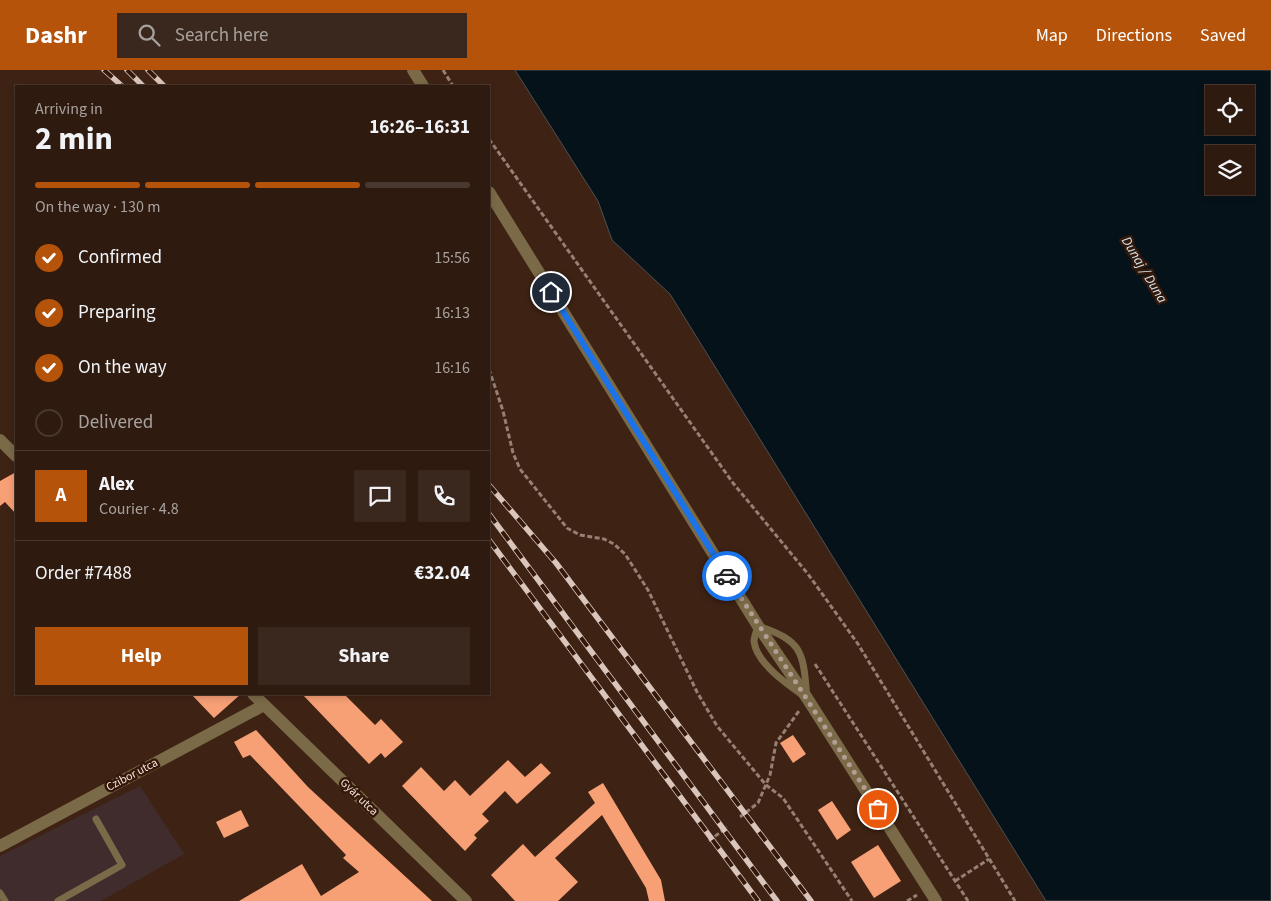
<!DOCTYPE html>
<meta charset="utf-8">
<style>
:root{--surface:#2e1a0f;--page:#3a271d;--text:#f1f3f6;--muted:#a7a19e;--line:#49382f;--accent:#b45309}
body{margin:0;font-family:"Source Sans 3",sans-serif;background:var(--page);color:var(--text);height:100vh;display:flex;flex-direction:column;font-size:19px;white-space:nowrap}
*{box-sizing:border-box;margin:0}
p{font-size:16px;color:var(--muted)}
.icon{flex:none;width:28px;height:28px;fill:none;stroke:currentColor;stroke-width:2;stroke-linecap:round;stroke-linejoin:round}
.map{position:relative;flex:1;overflow:hidden}
.details{position:absolute;left:15px;top:15px;width:475px;height:610px;display:flex;flex-direction:column;background:var(--surface);border-radius:0px;box-shadow:0 2px 8px #0003,0 0 0 1px var(--line)}
.details>*{flex:none}
.controls{position:absolute;left:1205px;top:15px;display:grid;gap:10px}
.controls a{display:grid;place-items:center;width:50px;height:50px;border-radius:0px;background:var(--surface);box-shadow:0 2px 8px #0003,0 0 0 1px var(--line);font-size:25px}
.pin{position:absolute;display:grid;place-items:center;width:42px;height:42px;color:#fff;margin:-21px;border:2px solid #fff;border-radius:50%;box-shadow:0 1px 5px #0007}
.courier{position:absolute;display:grid;place-items:center;width:50px;height:50px;margin:-25px;border:4px solid #1a73e8;border-radius:50%;background:#fff;color:#222;box-shadow:0 1px 6px #0007}
.overview em{font-style:normal;font-weight:700}
.overview div{display:flex;flex-direction:column-reverse}
.overview{display:flex;align-items:center;justify-content:space-between;height:85px;padding:0 20px}
h1{font-size:32px;font-weight:700;line-height:38px}
.bar{display:grid;grid-template-columns:repeat(4,1fr);gap:8px 5px;align-content:center;height:60px;padding:0 20px}
.bar i{height:6px;border-radius:4px;background:var(--line)}
.bar .selected{background:var(--accent)}
.bar p{grid-column:span 4}
.line{display:flex;align-items:center;gap:12px;padding:0 20px;border-top:1px solid var(--line)}
.line div{flex:1}
.round{display:grid;place-items:center;flex:none;width:52px;height:52px;border-radius:0px;background:var(--page)}
ol{padding:0 20px;list-style:none}
li{display:flex;align-items:center;gap:15px;height:55px}
li p{margin-inline-start:auto}
li .icon{padding:5px;border-radius:50%;background:var(--accent);color:#fff;stroke-width:4}
li:last-child{color:var(--muted)}
li i{width:28px;height:28px;border:2px solid var(--line);border-radius:50%}
.cta{display:flex;gap:10px;margin-top:auto;padding:10px 20px}
.cta a{flex:1;height:58px;border-radius:0px;background:var(--accent);color:#fff;font-size:20px;font-weight:700;line-height:58px;text-align:center}
.cta a+a{background:var(--page);color:var(--text)}
header{display:flex;align-items:center;gap:30px;box-sizing:border-box;height:70px;padding:0 25px;background:var(--accent);color:#fff}
header strong{font-size:24px}
nav{display:flex;gap:28px;margin-inline-start:auto;font-size:18px}
.search{width:350px;height:45px;background:var(--page);display:flex;align-items:center;gap:12px;box-sizing:border-box;padding:0 18px;border-radius:0px;color:var(--muted);font-size:19px}
.map>svg:first-child{display:block}
.commercial{fill:#402c2d}
.water{fill:#061219;stroke:#4d5052;fill-rule:evenodd}
.building{fill:#f7a076}
.lines{fill:none;stroke-linecap:round;stroke-linejoin:round}
.path{stroke:#967f73;stroke-width:3;stroke-dasharray:5 2.5;stroke-linecap:butt}
.service{stroke:#7b6a48;stroke-width:7}
.minor{stroke:#7b6a48;stroke-width:12}
.tertiary{stroke:#7b6a48;stroke-width:12}
.rail-casing{stroke:#d9c5bb;stroke-width:5.5}
.rail{stroke:#34190a;stroke-width:4;stroke-dasharray:11;stroke-linecap:butt}
.done{stroke:#b49e93;stroke-width:5;stroke-dasharray:0 9}
.route{stroke:#1a73e8;stroke-width:6}
.labels{text-anchor:middle;dominant-baseline:central;stroke-width:5;stroke-linejoin:round;paint-order:stroke}
.street-label{font-size:12px;fill:#f4e1d8;stroke:#34190a}
.water-label{font-size:14px;font-style:italic;fill:#cfe5f2;stroke:#34190a}
</style>
<header>
<strong>Dashr</strong>
<div class="search"><svg class="icon" aria-label="search" viewBox="0 0 24 24"><circle cx="10" cy="10" r="6"/><path d="M15 15l6 6"/></svg>Search here</div>
<nav><a>Map</a><a>Directions</a><a>Saved</a></nav>
</header>
<div class="map">
<svg width="1271" height="831" viewBox="0 0 1271 831">
<rect width="100%" height="100%" fill="#3e2314"/>
<polygon class="commercial" points="140,716 184,784 101,831 0,831 0,786"/>
<path class="water" d="M515,0h756v831h-225l-376,-607 -58,-54 -14,-39zM1214,24h32v32h-32zM1214,84h32v32h-32z"/>
<g class="building">
<polygon points="16,402 16,444 5,432 0,436 0,411"/>
<polygon points="191,624 241,624 214,648"/>
<polygon points="302,624 344,624 375,655 381,649 403,672 385,688 381,683 369,694"/>
<polygon points="256,660 308,717 432,831 239,831 302,794 321,826 359,802 343,788 346,785 250,685 243,688 234,672"/>
<polygon points="793,665 806,684 793,693 780,673"/>
<polygon points="508,690 525,707 541,693 551,703 517,734 505,721 482,744 489,751 474,765 477,768 465,781 402,716 421,697 444,721 455,710 470,726"/>
<polygon points="603,713 661,810 665,831 649,831 646,818 602,745 555,788 578,812 558,831 515,831 491,805 523,774 535,787 595,733 588,722"/>
<polygon points="832,731 851,760 837,770 818,740"/>
<polygon points="241,740 249,756 224,768 216,752"/>
<polygon points="878,775 901,811 874,828 851,792"/>
</g>
<g class="lines">
<g class="path">
<polyline points="443,0 453,16"/>
<polyline points="489,69 733,413 808,504 858,574 1015,831"/>
<polyline points="489,299 503,341 513,383 520,399 567,458 580,465 604,469 614,474 625,484 648,520 697,622 717,656 766,715 783,728 852,831"/>
<polyline points="815,594 968,831"/>
<polyline points="740,747 758,733 770,705 776,673 799,641"/>
<polyline points="709,771 727,757"/>
<polyline points="955,811 989,789"/>
<polyline points="907,831 917,825"/>
</g>
<g class="service">
<path d="M758,556c46,15 45,27 49,72 -16,-11 -51,-34 -53,-57 0,-4 3,-11 4,-15z"/>
<polyline points="0,823 5,831"/>
<polyline points="58,831 122,795 96,749"/>
</g>
<g class="minor">
<polyline points="0,370 16,386"/>
<polyline points="253,624 466,831"/>
<polyline points="0,776 264,635"/>
</g>
<g class="tertiary">
<polyline points="413,0 423,16"/>
<polyline points="489,122 758,556 807,628 936,831"/>
</g>
<g class="rail-casing">
<g id="rail">
<polyline points="104,0 122,16"/>
<polyline points="127,0 143,16"/>
<polyline points="148,0 164,16"/>
<polyline points="489,415 556,493 811,831"/>
<polyline points="489,444 777,831"/>
<polyline points="489,470 758,831"/>
</g>
</g>
<use href="#rail" class="rail"/>
</g>
<g class="lines">
<polyline class="done" points="727,506 878,739"/>
<polyline class="route" points="551,222 727,506"/>
</g>
<g class="labels">
<g class="street-label">
<text transform="translate(132 705) rotate(-28)">Czibor utca</text>
<text transform="translate(359 727) rotate(44)">Gyár utca</text>
</g>
<g class="water-label">
<text transform="translate(1144 200) rotate(59)">Dunaj / Duna</text>
</g>
</g>
</svg>
<div class="controls">
<a><svg class="icon" aria-label="locate" viewBox="0 0 24 24"><circle cx="12" cy="12" r="6"/><path d="M12 2v4M12 18v4M2 12h4M18 12h4"/></svg></a>
<a><svg class="icon" aria-label="layers" viewBox="0 0 24 24"><path d="M12 4l9 5-9 5-9-5zM3 14l9 5 9-5"/></svg></a>
</div>
<div class="pin" style="left:878px;top:739px;background:#ea580c"><svg class="icon" aria-label="bag" viewBox="0 0 24 24"><path d="M5 8h14l-1 12H6zM9 8a3 3 0 0 1 6 0"/></svg></div>
<div class="pin" style="left:551px;top:222px;background:#1f2937"><svg class="icon" aria-label="home" viewBox="0 0 24 24"><path d="M3 11l9-7 9 7M6 9v11h12V9"/></svg></div>
<div class="courier" style="left:727px;top:506px"><svg class="icon" aria-label="car" viewBox="0 0 24 24"><path d="M5 17H2v-5l4-1 3-4h7l3 4 3 1v5h-3M9 17h6M6 11h13"/><circle cx="7" cy="17" r="2"/><circle cx="17" cy="17" r="2"/></svg></div>
<section class="details">
<div class="overview"><div><h1>2 min</h1><p>Arriving in</p></div><em>16:26–16:31</em></div>
<div class="bar"><i class="selected"></i><i class="selected"></i><i class="selected"></i><i></i><p>On the way · 130 m</p></div>
<ol>
<li><svg class="icon" aria-label="check" viewBox="0 0 24 24"><path d="M5 12l5 5 9-10"/></svg>Confirmed<p>15:56</p></li>
<li><svg class="icon" aria-label="check" viewBox="0 0 24 24"><path d="M5 12l5 5 9-10"/></svg>Preparing<p>16:13</p></li>
<li><svg class="icon" aria-label="check" viewBox="0 0 24 24"><path d="M5 12l5 5 9-10"/></svg>On the way<p>16:16</p></li>
<li><i></i>Delivered</li>
</ol>
<div class="line" style="height:90px"><b class="round" style="background:var(--accent);color:#fff">A</b><div><b>Alex</b><p>Courier · 4.8</p></div><a class="round"><svg class="icon" aria-label="chat" viewBox="0 0 24 24"><path d="M4 5h16v11H9l-5 4z"/></svg></a><a class="round"><svg class="icon" aria-label="phone" viewBox="0 0 24 24"><path d="M5 4h4l2 5-3 2q2 4 5 5l2-3 5 2v4C11 20 4 13 5 4z"/></svg></a></div>
<div class="line" style="height:65px"><div>Order #7488</div><b>€32.04</b></div>
<div class="cta"><a>Help</a><a>Share</a></div>
</section>
</div>
